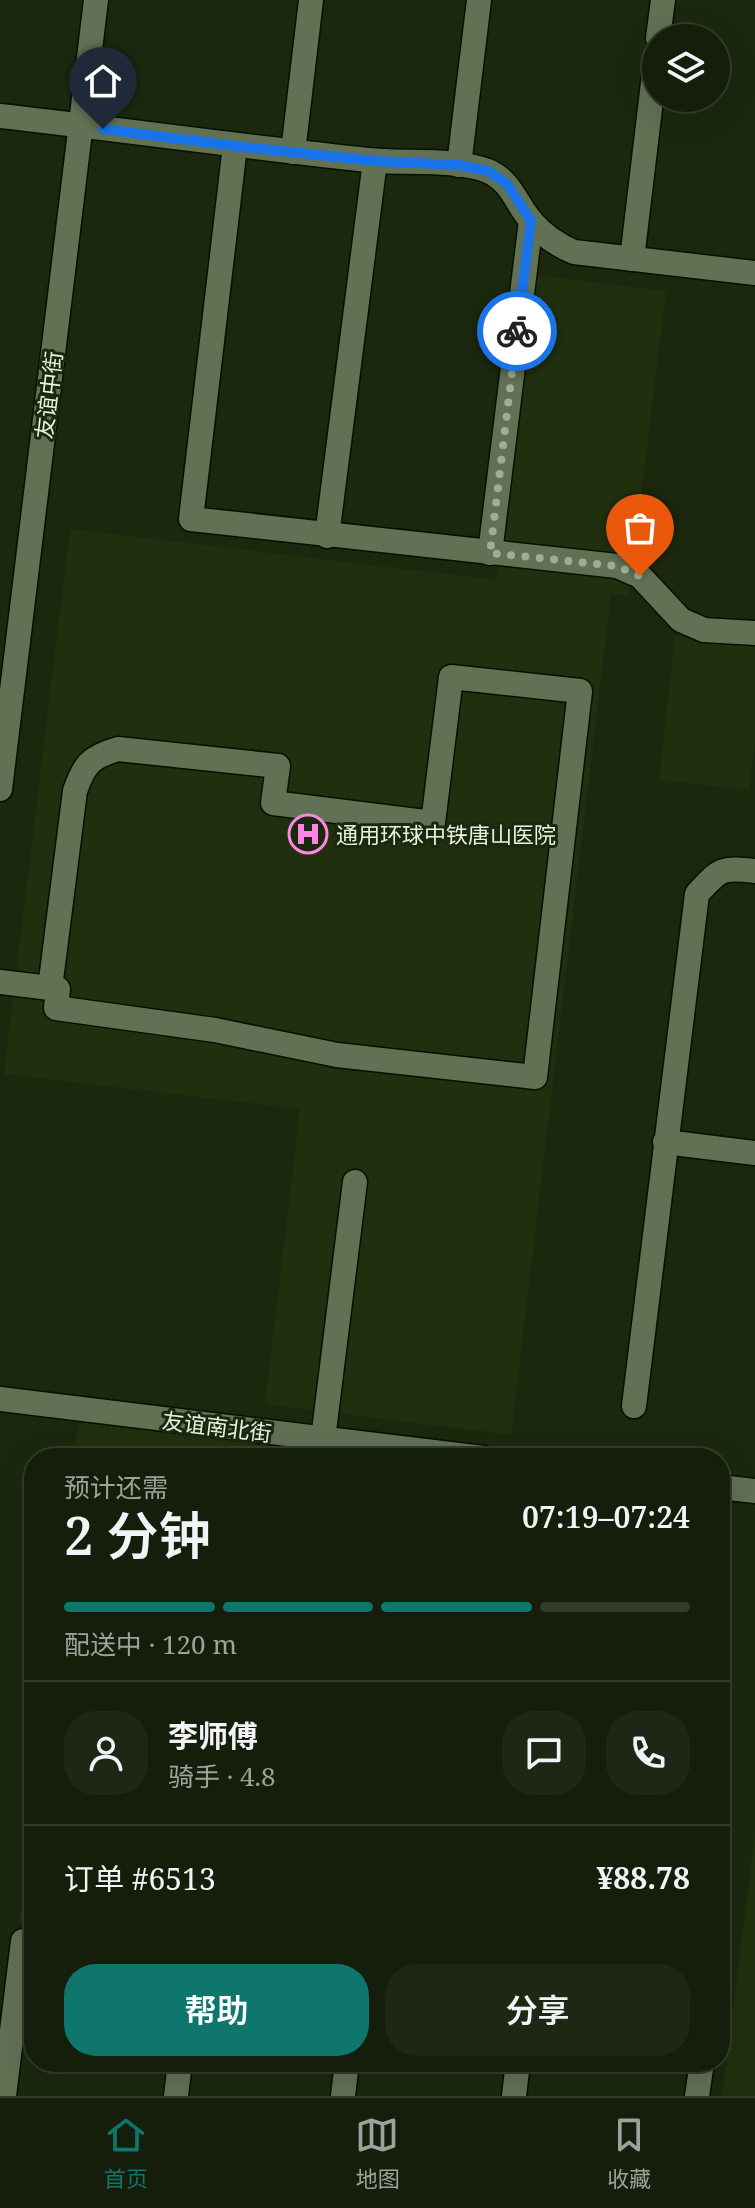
<!DOCTYPE html>
<html lang="zh">
<meta charset="utf-8">
<style>
:root{--surface:#141e0a;--page:#1d2713;--text:#f1f3f6;--muted:#9da29c;--line:#333c2b;--accent:#0f766e}
body{margin:0;font-family:"Noto Serif","Noto Sans SC",serif;background:var(--page);color:var(--text);height:100vh;display:flex;flex-direction:column;font-size:30px;white-space:nowrap}
*{box-sizing:border-box;margin:0}
p{font-size:26px;color:var(--muted)}
.icon{flex:none;width:44px;height:44px;fill:none;stroke:currentColor;stroke-width:2;stroke-linecap:round;stroke-linejoin:round}
.map{position:relative;flex:1;overflow:hidden}
.drawer{position:absolute;left:24px;top:1448px;width:706px;height:624px;display:flex;flex-direction:column;background:var(--surface);border-radius:32px;box-shadow:0 8px 32px #0002,0 0 0 2px var(--line)}
.drawer>*{flex:none}
.buttons{position:absolute;left:642px;top:24px;display:grid;gap:16px}
.buttons a{display:grid;place-items:center;width:88px;height:88px;border-radius:50%;background:var(--surface);box-shadow:0 8px 32px #0002,0 0 0 2px var(--line);font-size:40px}
.pin{position:absolute;display:grid;place-items:center;width:68px;height:68px;color:#fff;margin:-82px -34px;border-radius:50% 50% 50% 0;rotate:-45deg;box-shadow:0 0 8px #0007}
.pin .icon{rotate:45deg}
.courier{position:absolute;display:grid;place-items:center;width:80px;height:80px;margin:-40px;border:6px solid #1a73e8;border-radius:50%;background:#fff;color:#222;box-shadow:0 2px 10px #0007}
.head em{font-style:normal;font-weight:600}
.head div{display:flex;flex-direction:column-reverse}
.head{display:flex;align-items:center;justify-content:space-between;height:136px;padding:0 40px}
h1{font-size:52px;font-weight:600;line-height:60px}
.bar{display:grid;grid-template-columns:repeat(4,1fr);gap:12px 8px;align-content:center;height:96px;padding:0 40px}
.bar i{height:10px;border-radius:6px;background:var(--line)}
.bar .on{background:var(--accent)}
.bar p{grid-column:span 4}
.line{display:flex;align-items:center;gap:20px;padding:0 40px;border-top:2px solid var(--line)}
.line div{flex:1}
.round{display:grid;place-items:center;flex:none;width:84px;height:84px;border-radius:32px;background:var(--page)}
.cta{display:flex;gap:16px;margin-top:auto;padding:16px 40px}
.cta a{flex:1;height:92px;border-radius:32px;background:var(--accent);color:#fff;font-size:32px;font-weight:600;line-height:92px;text-align:center}
.cta a+a{background:var(--page);color:var(--text)}
.dock{display:flex;justify-content:space-around;align-items:center;height:112px;border-top:2px solid var(--line);background:var(--surface);font-size:22px;color:var(--muted)}
.dock a{display:grid;justify-items:center;gap:4px}
.dock .on{color:var(--accent)}
.map>svg:first-child{display:block}
.built{fill:#20300f}
.lines{fill:none;stroke-linecap:round;stroke-linejoin:round}
.minor-casing{stroke:#061000;stroke-width:27}
.minor{stroke:#617154;stroke-width:24}
.done{stroke:#a1ab98;stroke-width:8;stroke-dasharray:0 14.4}
.route{stroke:#1a73e8;stroke-width:10}
.labels{text-anchor:middle;dominant-baseline:central;stroke-width:6;stroke-linejoin:round;paint-order:stroke}
.street-label{font-size:22px;fill:#e9f2e2;stroke:#1b280e}
.poi-label{font-size:22px;fill:#e9f2e2;stroke:#1b280e;text-anchor:start}
</style>
<div class="map">
<svg width="755" height="2096" viewBox="0 0 755 2096">
<rect width="100%" height="100%" fill="#1b280e"/>
<g class="built">
<polygon points="534,275 666,291 629,596 611,594 511,1435 265,1404 300,1109 4,1074 70,529 497,580"/>
<polygon points="675,636 755,646 755,739 749,790 659,780"/>
<polygon points="79,1421 246,1442 373,1458 74,1458"/>
<polygon points="34,1803 34,1926 19,1924"/>
<polygon points="755,1834 755,2096 722,2096"/>
</g>
<g class="lines">
<g class="minor-casing">
<g id="minor">
<polyline points="658,38 663,0"/>
<path d="M0,116c123,14 245,31 368,44 35,4 87,-2 120,11 23,10 28,32 43,50 12,14 26,24 43,31l181,21"/>
<polyline points="235,146 191,519 617,566 640,576 681,620 704,630 755,633"/>
<polyline points="293,152 311,0"/>
<polyline points="459,165 479,0"/>
<polyline points="632,259 656,58"/>
<polyline points="327,536 375,161"/>
<polyline points="490,553 531,221"/>
<polyline points="0,789 96,0"/>
<path d="M0,982l50,6 8,1 -2,19 159,22 122,25 198,22 45,-386 -129,-14 -18,146 -160,-20 5,-37 -160,-17c-28,8 -34,16 -43,42l-25,197"/>
<polyline points="665,1142 755,1153"/>
<polyline points="0,1399 483,1458"/>
<path d="M634,1406l63,-512c23,-25 24,-27 58,-23"/>
<polyline points="323,1439 355,1182"/>
<polyline points="720,1487 755,1491"/>
<polyline points="4,2096 23,1941"/>
<polyline points="176,2096 180,2062"/>
<polyline points="343,2096 347,2062"/>
<polyline points="514,2096 518,2062"/>
<polyline points="697,2096 702,2062"/>
</g>
</g>
<use href="#minor" class="minor"/>
</g>
<g class="lines">
<polyline class="done" points="517,331 490,553 617,566 640,576"/>
<polyline class="route" points="103,129 235,146 375,161 459,165 488,171 507,184 531,221 517,331"/>
</g>
<defs>
<g id="hospital-ring" transform="scale(2)"><circle r="9.5" fill="#1b280e" stroke="#fc86e3" stroke-width="1.5"/><path d="M-5-5h3v3.5h4V-5h3V5h-3V1.5h-4V5h-3Z" fill="#fc86e3"/></g>
</defs>
<g fill-rule="evenodd">
<use href="#hospital-ring" x="308" y="834"/>
</g>
<g class="labels">
<g class="street-label">
<text transform="translate(48 395) rotate(-83)">友谊中街</text>
<text transform="translate(217 1426) rotate(7)">友谊南北街</text>
</g>
<g class="poi-label">
<text x="336" y="834">通用环球中铁唐山医院</text>
</g>
</g>
</svg>
<div class="buttons">
<a><svg class="icon" aria-label="layers" viewBox="0 0 24 24"><path d="M12 4l9 5-9 5-9-5zM3 14l9 5 9-5"/></svg></a>
</div>
<div class="pin" style="left:640px;top:576px;background:#ea580c"><svg class="icon" aria-label="bag" viewBox="0 0 24 24"><path d="M5 8h14l-1 12H6zM9 8a3 3 0 0 1 6 0"/></svg></div>
<div class="pin" style="left:103px;top:129px;background:#1f2937"><svg class="icon" aria-label="home" viewBox="0 0 24 24"><path d="M3 11l9-7 9 7M6 9v11h12V9"/></svg></div>
<div class="courier" style="left:517px;top:331px"><svg class="icon" aria-label="bike" viewBox="0 0 24 24"><circle cx="6" cy="16" r="4"/><circle cx="18" cy="16" r="4"/><path d="M6 16l4-8h5l3 8M10 8l3 8H6M13 5h3"/></svg></div>
<section class="drawer">
<div class="head"><div><h1>2 分钟</h1><p>预计还需</p></div><em>07:19–07:24</em></div>
<div class="bar"><i class="on"></i><i class="on"></i><i class="on"></i><i></i><p>配送中 · 120 m</p></div>
<div class="line" style="height:144px"><a class="round"><svg class="icon" aria-label="person" viewBox="0 0 24 24"><circle cx="12" cy="8" r="4"/><path d="M4 21q1-7 8-7t8 7"/></svg></a><div><b>李师傅</b><p>骑手 · 4.8</p></div><a class="round"><svg class="icon" aria-label="chat" viewBox="0 0 24 24"><path d="M4 5h16v11H9l-5 4z"/></svg></a><a class="round"><svg class="icon" aria-label="phone" viewBox="0 0 24 24"><path d="M5 4h4l2 5-3 2q2 4 5 5l2-3 5 2v4C11 20 4 13 5 4z"/></svg></a></div>
<div class="line" style="height:104px"><div>订单 #6513</div><b>¥88.78</b></div>
<div class="cta"><a>帮助</a><a>分享</a></div>
</section>
</div>
<nav class="dock">
<a class="on"><svg class="icon" aria-label="home" viewBox="0 0 24 24"><path d="M3 11l9-7 9 7M6 9v11h12V9"/></svg>首页</a>
<a><svg class="icon" aria-label="map" viewBox="0 0 24 24"><path d="M3 6l6-2 6 2 6-2v14l-6 2-6-2-6 2zM9 4v14M15 6v14"/></svg>地图</a>
<a><svg class="icon" aria-label="saved" viewBox="0 0 24 24"><path d="M7 4h10v16l-5-4-5 4z"/></svg>收藏</a>
</nav>
